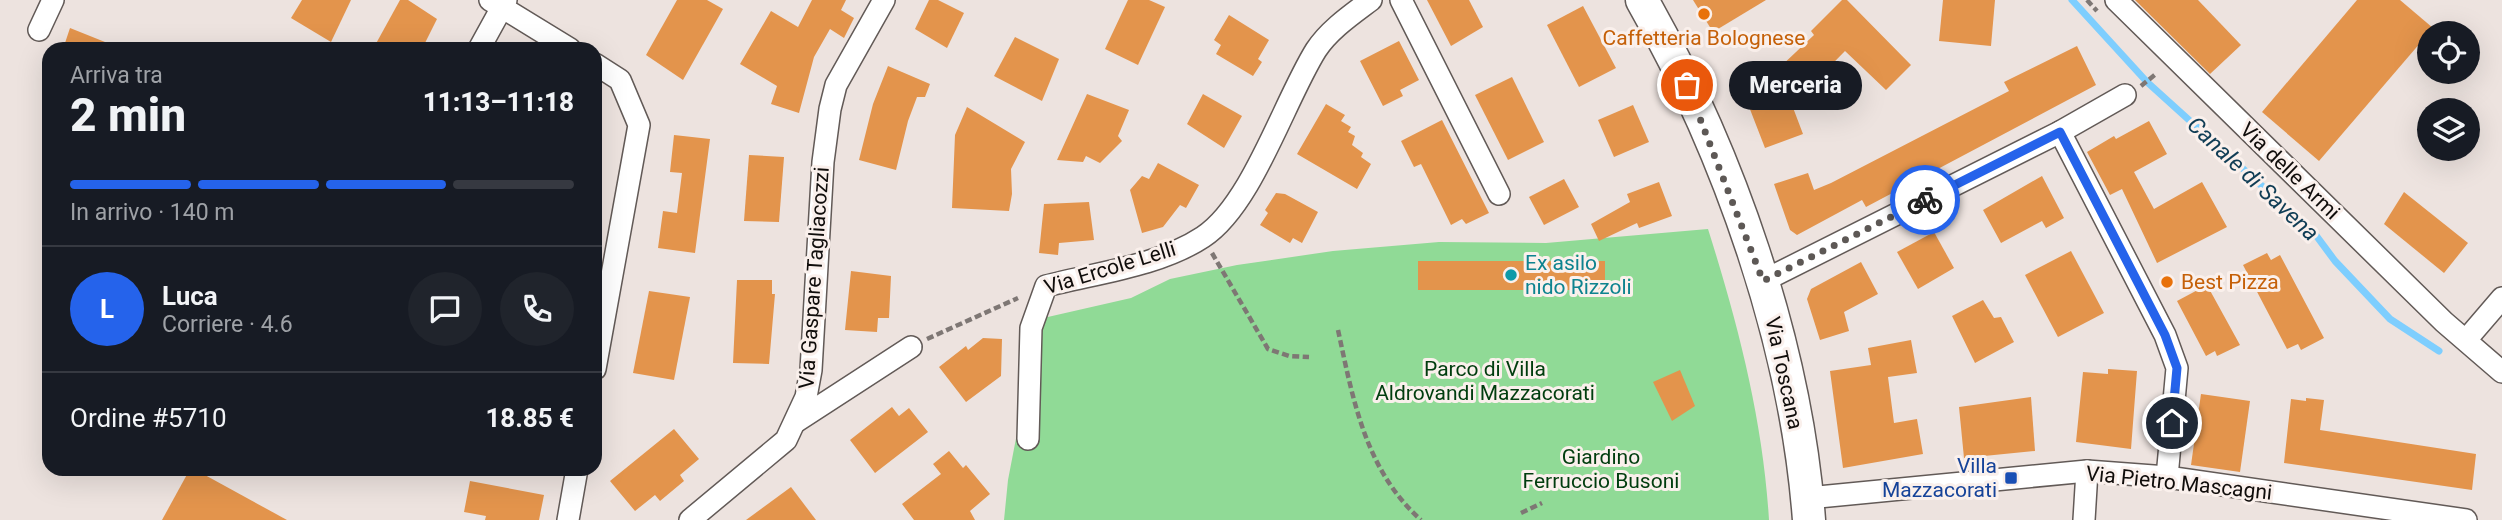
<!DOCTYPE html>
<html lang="it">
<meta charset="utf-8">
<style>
:root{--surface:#171b24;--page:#20242c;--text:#f1f3f6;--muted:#9ea1a6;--line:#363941;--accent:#2563eb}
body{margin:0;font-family:Roboto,sans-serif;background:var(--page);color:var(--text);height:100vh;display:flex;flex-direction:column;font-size:26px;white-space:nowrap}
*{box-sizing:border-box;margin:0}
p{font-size:23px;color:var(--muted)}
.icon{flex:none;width:38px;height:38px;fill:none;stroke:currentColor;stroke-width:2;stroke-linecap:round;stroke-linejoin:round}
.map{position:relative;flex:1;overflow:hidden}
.panel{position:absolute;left:42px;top:42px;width:560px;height:434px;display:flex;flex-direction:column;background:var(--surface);border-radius:21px;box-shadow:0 7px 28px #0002}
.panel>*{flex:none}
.tools{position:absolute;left:2417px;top:21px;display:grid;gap:14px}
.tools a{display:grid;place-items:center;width:63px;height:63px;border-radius:50%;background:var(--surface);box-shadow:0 7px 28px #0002;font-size:35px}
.pin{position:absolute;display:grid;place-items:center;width:60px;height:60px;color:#fff;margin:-30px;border:4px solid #fff;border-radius:50%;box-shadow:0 2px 7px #0007}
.courier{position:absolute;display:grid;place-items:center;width:70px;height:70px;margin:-35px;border:5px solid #2563eb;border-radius:50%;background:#fff;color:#222;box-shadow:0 2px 9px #0007}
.bubble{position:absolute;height:49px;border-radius:24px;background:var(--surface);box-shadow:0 7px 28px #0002;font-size:23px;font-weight:800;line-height:49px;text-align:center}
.head em{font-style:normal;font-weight:800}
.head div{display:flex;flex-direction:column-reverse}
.head{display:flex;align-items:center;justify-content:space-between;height:119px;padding:0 28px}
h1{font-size:46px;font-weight:800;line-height:52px}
.bar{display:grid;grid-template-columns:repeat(4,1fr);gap:10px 7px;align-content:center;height:84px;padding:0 28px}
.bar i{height:9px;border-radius:5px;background:var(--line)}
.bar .active{background:var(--accent)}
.bar p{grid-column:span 4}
.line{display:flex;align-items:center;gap:18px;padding:0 28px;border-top:2px solid var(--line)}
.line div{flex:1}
.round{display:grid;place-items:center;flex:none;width:74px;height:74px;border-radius:37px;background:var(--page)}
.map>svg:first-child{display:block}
.green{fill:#90da96}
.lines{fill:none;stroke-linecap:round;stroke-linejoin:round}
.stream{stroke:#7ecefe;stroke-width:7}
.building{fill:#e3944c}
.street-casing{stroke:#625a57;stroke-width:24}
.primary-casing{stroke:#625a57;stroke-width:35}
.path{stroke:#7e7774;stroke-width:4.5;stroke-dasharray:7 3.5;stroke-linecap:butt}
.street{stroke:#fff;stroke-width:21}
.primary{stroke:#fff;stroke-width:32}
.done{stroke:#5d5855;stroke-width:7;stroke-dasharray:0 12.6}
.route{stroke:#2563eb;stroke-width:9}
.food-dot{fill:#e8710a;stroke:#faf0ec;stroke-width:2.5}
.culture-dot{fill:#0f9aa8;stroke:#faf0ec;stroke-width:2.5}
.transit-dot{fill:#1a4fb4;stroke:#faf0ec;stroke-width:2.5}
.labels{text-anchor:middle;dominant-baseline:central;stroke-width:6;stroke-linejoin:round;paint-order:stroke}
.food-label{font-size:21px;fill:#c56008;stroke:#faf0ec}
.street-label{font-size:21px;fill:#100d0b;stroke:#faf0ec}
.culture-label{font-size:21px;fill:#0d838f;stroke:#faf0ec;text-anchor:start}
.park-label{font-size:21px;fill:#003d0e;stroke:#faf0ec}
.transit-label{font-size:21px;fill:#164399;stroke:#faf0ec;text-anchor:end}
.water-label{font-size:23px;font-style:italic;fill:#103d55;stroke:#faf0ec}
</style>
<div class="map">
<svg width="2502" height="520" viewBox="0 0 2502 520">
<rect width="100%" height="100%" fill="#ede3df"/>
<path class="green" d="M1708,229c30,95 55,191 61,291h-765l4,-40 31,-161 92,-21 39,-19 67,-14 96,-14 106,-9 107,1z"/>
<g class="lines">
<polyline class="stream" points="2072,0 2147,82 2315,234 2335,261 2390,319 2439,351"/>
</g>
<g class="building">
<polygon points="302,0 351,0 331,42 291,18"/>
<polygon points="400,0 408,0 437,19 422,49 373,49"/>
<polygon points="677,0 707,0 723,9 683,80 646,55"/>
<polygon points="812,0 846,0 841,10 854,18 844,38 830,29 814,57 799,113 771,104 777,86 740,64 771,11 798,27"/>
<polygon points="929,0 938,0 964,13 947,48 915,29"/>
<polygon points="1128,0 1149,0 1165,7 1138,65 1105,49"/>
<polygon points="1427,0 1469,0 1483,27 1451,46"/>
<polygon points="1693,0 1766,0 1713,32"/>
<polygon points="1842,0 1847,0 1911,65 1886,90 1845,51 1792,105 1803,134 1765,148 1746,99 1814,35 1811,31"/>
<polygon points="1943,0 1995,0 1991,46 1939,41"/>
<polygon points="2135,0 2198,0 2241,45 2210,74"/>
<polygon points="2357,0 2400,0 2433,28 2319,161 2262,112"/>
<polygon points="1583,6 1616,68 1579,87 1547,25"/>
<polygon points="1229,15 1269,40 1258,59 1262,62 1253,76 1216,54 1221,45 1214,40"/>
<polygon points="70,28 120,48 119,49 63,49"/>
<polygon points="1015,37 1059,59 1042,101 994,76"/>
<polygon points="1399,41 1419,80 1400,90 1403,96 1383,106 1360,61"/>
<polygon points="2077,46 2096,85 1866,207 1862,200 1797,235 1790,230 1774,184 1808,173 1814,190 1831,183 2009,91 2004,82"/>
<polygon points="888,66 930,84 925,97 917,97 908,121 896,170 859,160 873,104"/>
<polygon points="1512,77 1544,142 1508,160 1475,95"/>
<polygon points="1087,94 1129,110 1118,136 1122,141 1100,163 1086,156 1083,162 1057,160"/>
<polygon points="1203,94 1242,116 1224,148 1187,124"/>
<polygon points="1326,104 1345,115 1341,121 1351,127 1348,132 1355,136 1352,145 1363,153 1361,157 1371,164 1357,189 1297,154"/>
<polygon points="1633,105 1649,142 1614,157 1598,120"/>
<polygon points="967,107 1025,142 1011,169 1012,194 1009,211 952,208 955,135"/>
<polygon points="1442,120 1489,213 1466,224 1462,219 1451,225 1421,164 1414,167 1401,141"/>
<polygon points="2149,121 2167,154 2134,172 2154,209 2202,182 2227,227 2157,263 2122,189 2110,195 2087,152 2114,136 2116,139"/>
<polygon points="674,135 710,139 695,253 658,248 663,211 677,213 682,173 670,172"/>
<polygon points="749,155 784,157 779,222 744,221"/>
<polygon points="1158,163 1199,185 1186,208 1180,205 1163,227 1142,233 1130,190 1142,176 1149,179"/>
<polygon points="2042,176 2064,218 2046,228 2042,221 2001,243 1983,210"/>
<polygon points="1564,179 1579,207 1544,225 1529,197"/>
<polygon points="1659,182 1672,216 1639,228 1637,223 1599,241 1591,224 1630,202 1627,194"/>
<polygon points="2404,192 2468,243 2444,273 2384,224"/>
<polygon points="1276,193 1285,194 1318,212 1302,243 1293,238 1290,243 1260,225 1268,213 1265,210"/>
<polygon points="1089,202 1094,240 1059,243 1058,255 1039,253 1044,204"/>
<polygon points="1934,232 1954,268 1918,289 1897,252"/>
<polygon points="2071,251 2104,313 2058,337 2025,275"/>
<polygon points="2267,253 2271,260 2280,255 2324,338 2301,350 2298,344 2287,349 2243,265"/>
<rect x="1418" y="261" width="187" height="29"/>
<polygon points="1861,262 1878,294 1844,312 1849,331 1820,340 1807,299 1811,289"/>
<polygon points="851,271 891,276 889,318 878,318 877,332 845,330"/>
<polygon points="737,280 772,280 772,294 775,294 769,364 733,363"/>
<polygon points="2207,285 2240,345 2217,356 2215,351 2206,356 2177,301"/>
<polygon points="649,291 690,297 674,380 633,373"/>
<polygon points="1983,300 1994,318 2001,317 2014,342 1975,363 1952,316"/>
<polygon points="983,338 1002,339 1001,376 966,402 939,367 966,346 968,350"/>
<polygon points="1911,340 1917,373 1888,377 1894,423 1917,419 1923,454 1843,468 1830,371 1871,365 1868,348"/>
<polygon points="2108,369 2137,371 2131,449 2076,442 2083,372 2108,374"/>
<polygon points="1680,370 1695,406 1672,421 1653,382"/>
<polygon points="2201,394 2250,401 2240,472 2191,465"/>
<polygon points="2031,397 2035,451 1964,458 1959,407"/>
<polygon points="2306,398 2324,400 2320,430 2476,454 2472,490 2284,463 2291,399 2306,401"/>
<polygon points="892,407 899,416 909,408 928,432 875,473 850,440"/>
<polygon points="674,429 699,459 680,475 684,481 660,501 655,495 635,511 610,481"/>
<polygon points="949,451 963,468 966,465 990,494 970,511 975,520 914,520 902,504 941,474 933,464"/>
<polygon points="190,469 194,469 287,520 162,520"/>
<polygon points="470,481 544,495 539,520 485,520 486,516 464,512"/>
<polygon points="791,487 816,520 746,520"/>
</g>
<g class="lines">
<g class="street-casing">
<g id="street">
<polyline points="490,0 570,49"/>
<polyline points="1401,0 1499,194"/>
<polyline points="2116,0 2444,322 2502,372"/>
<polyline points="39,30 53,0"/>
<polyline points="479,49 506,0"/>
<polyline points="595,64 620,80 639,125 595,369"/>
<polyline points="2060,132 2165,335 2177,368 2167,477"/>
<polyline points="1763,281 2060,132 2125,95"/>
<polyline points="2466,340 2502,298"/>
<polyline points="797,421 911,347"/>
<path d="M1028,439l3,-111 15,-42c50,-13 113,-20 157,-49 49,-32 81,-136 113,-187 13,-20 35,-35 55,-50"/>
<polyline points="1808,498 2087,471 2167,477 2466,520"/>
<polyline points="568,520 577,469"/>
<polyline points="690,520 786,440 806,397 811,370 823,162 830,109 836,85 884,0"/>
<polyline points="2084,520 2087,471"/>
</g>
</g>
<g class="primary-casing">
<path id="primary" d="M1642,0c87,153 154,344 167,520"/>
</g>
<g class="path">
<polyline points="2087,0 2097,11"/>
<polyline points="2141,86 2157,73"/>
<polyline points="1212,253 1268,349 1289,356 1309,357"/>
<path d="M1338,330c15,69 27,140 83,190"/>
<polyline points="927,339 1018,298"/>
<polyline points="1521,513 1542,503"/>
</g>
<use href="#street" class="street"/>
<use href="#primary" class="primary"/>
</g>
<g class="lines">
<polyline class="done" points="1687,85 1763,281 1925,200"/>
<polyline class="route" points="1925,200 2060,132 2165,335 2177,368 2172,423"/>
</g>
<g class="food-dot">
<circle cx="1704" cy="14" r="7"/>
<circle cx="2167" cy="282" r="7"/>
</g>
<circle class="culture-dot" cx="1511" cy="275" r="7"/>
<rect class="transit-dot" x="2004" y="471" width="14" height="14" rx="3.5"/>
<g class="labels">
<g class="food-label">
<text x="1704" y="38">Caffetteria Bolognese</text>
<text x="2181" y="282" text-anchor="start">Best Pizza</text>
</g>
<g class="street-label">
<text transform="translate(2290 171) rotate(44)">Via delle Armi</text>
<text transform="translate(1110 268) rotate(-17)">Via Ercole Lelli</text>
<text transform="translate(814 278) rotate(-86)">Via Gaspare Tagliacozzi</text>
<text transform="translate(1784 373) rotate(78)">Via Toscana</text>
<text transform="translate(2179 483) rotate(6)">Via Pietro Mascagni</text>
</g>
<g class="culture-label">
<text x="1525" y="263">Ex asilo<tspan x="1525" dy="24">nido Rizzoli</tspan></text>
</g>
<g class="park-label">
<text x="1485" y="369">Parco di Villa<tspan x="1485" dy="24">Aldrovandi Mazzacorati</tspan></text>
<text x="1601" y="457">Giardino<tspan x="1601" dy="24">Ferruccio Busoni</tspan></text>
</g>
<g class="transit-label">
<text x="1997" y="466">Villa<tspan x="1997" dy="24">Mazzacorati</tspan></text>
</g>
<g class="water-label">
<text transform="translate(2253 179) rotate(43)">Canale di Savena</text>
</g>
</g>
</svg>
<div class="tools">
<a><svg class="icon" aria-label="locate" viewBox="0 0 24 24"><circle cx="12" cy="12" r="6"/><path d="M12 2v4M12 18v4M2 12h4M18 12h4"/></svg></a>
<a><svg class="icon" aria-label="layers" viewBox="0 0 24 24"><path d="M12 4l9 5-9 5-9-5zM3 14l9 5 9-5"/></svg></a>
</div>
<div class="pin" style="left:1687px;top:85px;background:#ea580c"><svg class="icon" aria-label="bag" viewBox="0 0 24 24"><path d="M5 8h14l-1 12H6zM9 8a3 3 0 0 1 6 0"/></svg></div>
<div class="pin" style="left:2172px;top:423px;background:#1f2937"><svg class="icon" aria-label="home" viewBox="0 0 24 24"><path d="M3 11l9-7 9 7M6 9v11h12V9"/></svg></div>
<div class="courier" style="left:1925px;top:200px"><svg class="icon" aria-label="bike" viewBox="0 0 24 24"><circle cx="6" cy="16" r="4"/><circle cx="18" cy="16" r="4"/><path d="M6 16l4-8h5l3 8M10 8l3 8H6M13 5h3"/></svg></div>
<div class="bubble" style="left:1729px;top:61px;width:133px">Merceria</div>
<section class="panel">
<div class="head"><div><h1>2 min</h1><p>Arriva tra</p></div><em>11:13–11:18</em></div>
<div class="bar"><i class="active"></i><i class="active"></i><i class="active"></i><i></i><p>In arrivo · 140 m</p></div>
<div class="line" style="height:126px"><b class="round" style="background:var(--accent);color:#fff">L</b><div><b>Luca</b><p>Corriere · 4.6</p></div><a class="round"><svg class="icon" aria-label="chat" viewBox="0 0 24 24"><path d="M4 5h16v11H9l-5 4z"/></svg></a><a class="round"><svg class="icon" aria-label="phone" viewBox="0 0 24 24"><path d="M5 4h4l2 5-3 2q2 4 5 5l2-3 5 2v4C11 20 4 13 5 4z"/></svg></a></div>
<div class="line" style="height:91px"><div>Ordine #5710</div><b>18.85 €</b></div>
</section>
</div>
